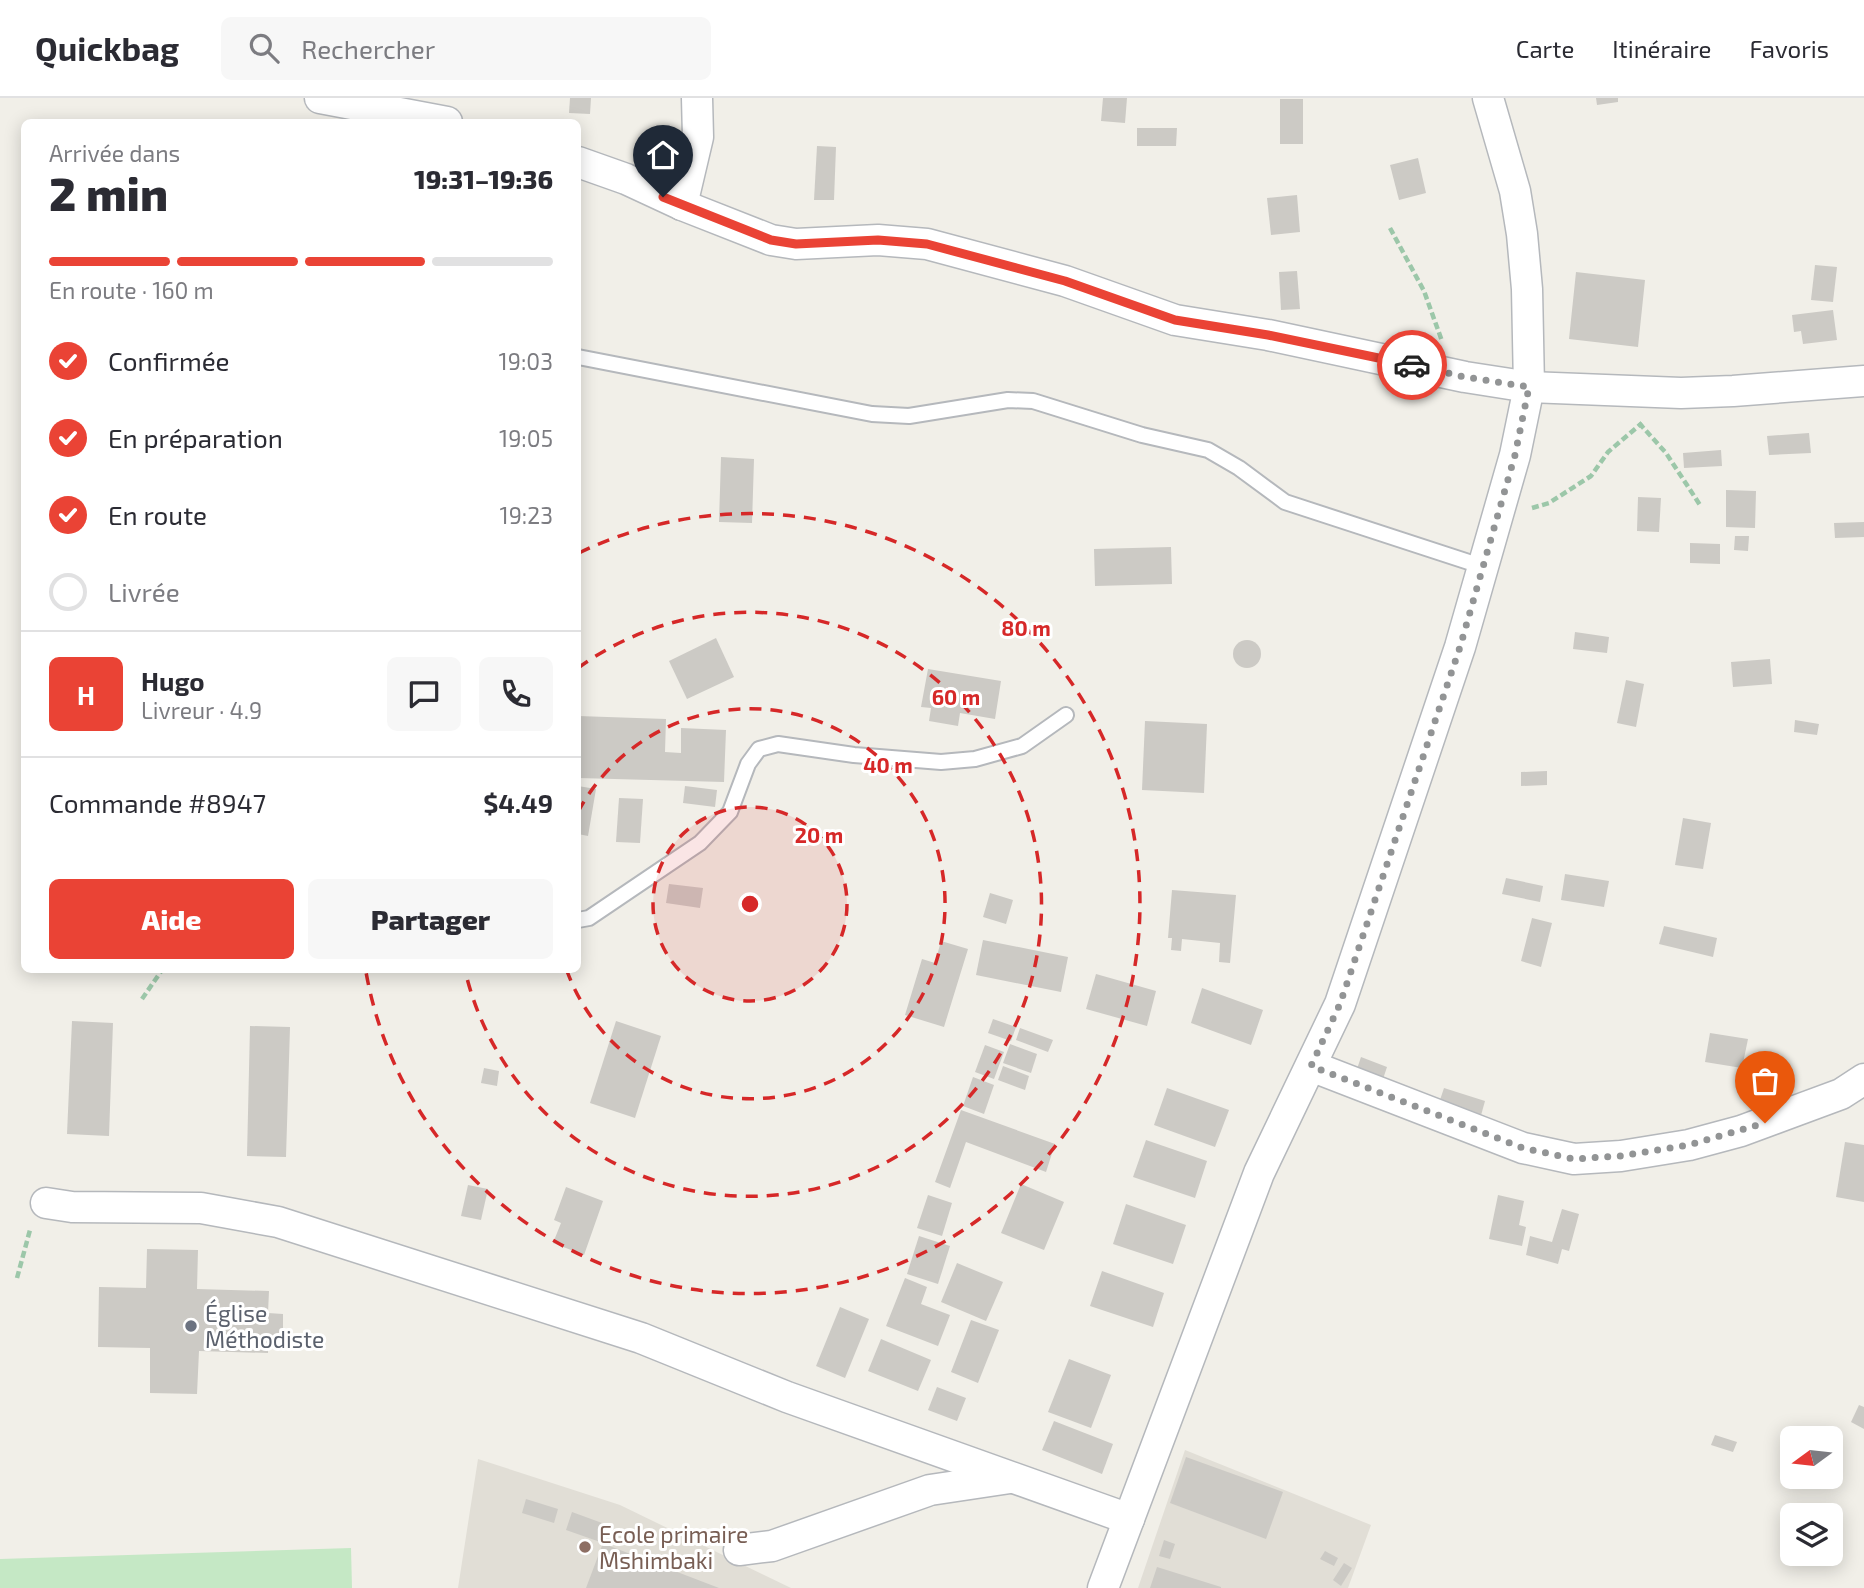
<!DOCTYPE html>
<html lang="fr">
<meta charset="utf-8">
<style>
:root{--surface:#fff;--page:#f7f7f7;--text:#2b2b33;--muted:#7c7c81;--line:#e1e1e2;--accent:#ea4335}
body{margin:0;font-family:"Exo 2",sans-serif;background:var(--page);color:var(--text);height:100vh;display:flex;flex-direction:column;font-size:26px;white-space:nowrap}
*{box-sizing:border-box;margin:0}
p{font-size:23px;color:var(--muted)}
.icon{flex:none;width:38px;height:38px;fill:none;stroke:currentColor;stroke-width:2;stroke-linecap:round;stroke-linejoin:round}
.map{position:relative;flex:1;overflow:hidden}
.panel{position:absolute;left:21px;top:21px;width:560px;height:854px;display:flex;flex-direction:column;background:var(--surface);border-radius:10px;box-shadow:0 4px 18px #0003}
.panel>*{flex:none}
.needle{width:46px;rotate:255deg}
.tools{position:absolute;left:1780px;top:1328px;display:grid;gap:14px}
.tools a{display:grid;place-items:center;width:63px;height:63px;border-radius:10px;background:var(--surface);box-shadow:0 4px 18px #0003;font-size:35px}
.pin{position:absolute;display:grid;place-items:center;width:60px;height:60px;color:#fff;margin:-72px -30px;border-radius:50% 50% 50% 0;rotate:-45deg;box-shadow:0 0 7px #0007}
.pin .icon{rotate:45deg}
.courier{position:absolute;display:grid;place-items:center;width:70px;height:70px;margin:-35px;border:5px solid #ea4335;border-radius:50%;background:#fff;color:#222;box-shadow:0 2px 9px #0007}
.head em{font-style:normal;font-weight:800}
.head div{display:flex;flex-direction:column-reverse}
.head{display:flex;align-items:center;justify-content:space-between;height:119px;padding:0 28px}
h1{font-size:46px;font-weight:800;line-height:52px}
.bar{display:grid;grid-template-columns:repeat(4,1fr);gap:10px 7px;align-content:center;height:84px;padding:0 28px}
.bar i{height:9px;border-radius:5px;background:var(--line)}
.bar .active{background:var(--accent)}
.bar p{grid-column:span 4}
.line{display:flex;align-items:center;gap:18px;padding:0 28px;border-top:2px solid var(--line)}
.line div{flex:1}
.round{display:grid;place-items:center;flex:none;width:74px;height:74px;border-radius:10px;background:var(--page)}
ol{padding:0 28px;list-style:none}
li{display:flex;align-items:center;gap:21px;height:77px}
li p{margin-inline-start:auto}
li .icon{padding:7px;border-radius:50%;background:var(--accent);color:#fff;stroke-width:4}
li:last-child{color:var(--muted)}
li i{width:38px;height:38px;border:4px solid var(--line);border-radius:50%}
.action{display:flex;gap:14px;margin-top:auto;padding:14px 28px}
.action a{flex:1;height:80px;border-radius:10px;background:var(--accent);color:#fff;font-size:28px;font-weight:800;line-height:80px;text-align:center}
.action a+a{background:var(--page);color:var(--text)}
header{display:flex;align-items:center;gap:42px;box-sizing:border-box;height:98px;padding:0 35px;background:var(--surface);border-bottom:2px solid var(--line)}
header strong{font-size:33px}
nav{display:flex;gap:38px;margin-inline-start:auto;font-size:24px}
.search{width:490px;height:63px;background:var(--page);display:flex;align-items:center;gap:18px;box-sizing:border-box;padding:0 24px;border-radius:10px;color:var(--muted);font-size:26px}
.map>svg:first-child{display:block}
.education{fill:#e1ded6}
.green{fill:#c5e8c5}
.building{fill:#cccac5}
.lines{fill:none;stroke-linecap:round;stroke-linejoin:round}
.lane-casing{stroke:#b5b8bc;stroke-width:18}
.street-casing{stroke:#b5b8bc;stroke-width:33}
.path{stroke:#9cc7a9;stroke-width:4.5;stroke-dasharray:7 3.5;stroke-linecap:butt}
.lane{stroke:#fff;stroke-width:14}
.street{stroke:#fff;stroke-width:30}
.done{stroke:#929495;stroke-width:7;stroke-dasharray:0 12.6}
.route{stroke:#ea4335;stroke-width:9}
.ring{fill:none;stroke:#d62828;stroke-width:3.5;stroke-dasharray:12 9}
.worship-dot{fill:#6b7280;stroke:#fff;stroke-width:2.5}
.education-dot{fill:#8d6e63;stroke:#fff;stroke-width:2.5}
.labels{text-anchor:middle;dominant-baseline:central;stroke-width:6;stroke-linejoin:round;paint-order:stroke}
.worship-label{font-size:23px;fill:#5b616d;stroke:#fff;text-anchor:start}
.education-label{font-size:23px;fill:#785e54;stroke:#fff;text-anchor:start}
.centre{fill:#d62828;stroke:#fff;stroke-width:3.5}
.ring-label{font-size:21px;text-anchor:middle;font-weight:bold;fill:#d62828;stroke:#fff;stroke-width:6;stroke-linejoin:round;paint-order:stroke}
</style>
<header>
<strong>Quickbag</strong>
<div class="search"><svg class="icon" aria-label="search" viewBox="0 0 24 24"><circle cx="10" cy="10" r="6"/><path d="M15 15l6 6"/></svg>Rechercher</div>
<nav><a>Carte</a><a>Itinéraire</a><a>Favoris</a></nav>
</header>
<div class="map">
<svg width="1864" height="1490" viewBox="0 0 1864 1490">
<rect width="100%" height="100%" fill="#f1efe8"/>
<g class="education">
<polygon points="1185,1352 1371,1427 1348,1490 1138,1490"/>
<polygon points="478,1361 620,1407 791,1490 458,1490"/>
</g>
<polygon class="green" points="351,1450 352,1490 0,1490 0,1461"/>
<g class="building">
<polygon points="570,0 591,0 590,16 569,15"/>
<polygon points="1103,0 1127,0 1125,25 1101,23"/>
<polygon points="1596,0 1618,0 1618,4 1597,7"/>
<rect x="1280" y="1" width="23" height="45"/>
<polygon points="1137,30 1177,30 1176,48 1137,48"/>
<polygon points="817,48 836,49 834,102 814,102"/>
<polygon points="1418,60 1426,95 1399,102 1390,67"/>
<polygon points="1297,97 1300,134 1271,137 1267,100"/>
<polygon points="1815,167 1837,169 1833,204 1811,202"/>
<polygon points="1297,173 1300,211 1281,212 1279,174"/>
<polygon points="1576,174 1645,182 1638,249 1569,241"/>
<polygon points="1833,212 1837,242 1803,246 1801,233 1794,234 1792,217"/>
<polygon points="1809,335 1811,355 1769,357 1767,338"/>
<polygon points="1721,352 1722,368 1684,370 1683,355"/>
<polygon points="721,359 754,361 752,425 719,424"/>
<polygon points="1726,392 1756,393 1755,430 1726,429"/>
<polygon points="1638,399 1661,400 1659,434 1637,433"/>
<polygon points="1864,424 1864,439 1835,440 1834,425"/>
<polygon points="1735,438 1749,438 1748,453 1734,452"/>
<polygon points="1690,445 1720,446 1720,466 1690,465"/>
<polygon points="1171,449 1172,486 1095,488 1094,451"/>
<polygon points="1575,534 1609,539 1607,555 1573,551"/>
<polygon points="716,540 734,579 687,601 669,563"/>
<circle cx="1247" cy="556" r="14"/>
<polygon points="1770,561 1772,586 1733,589 1731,564"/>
<polygon points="928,571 1001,583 995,621 960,615 958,628 929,623 931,610 921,609"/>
<polygon points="1626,582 1644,586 1636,629 1617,625"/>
<polygon points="578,618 666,621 665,654 681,655 681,630 726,632 724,684 578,680"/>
<polygon points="1795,622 1819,626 1817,637 1794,634"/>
<polygon points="1145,623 1207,626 1204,695 1142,692"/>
<polygon points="1547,673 1547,687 1521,688 1521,674"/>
<polygon points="578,688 596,691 588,738 578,736"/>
<polygon points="685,688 717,692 715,709 683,705"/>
<polygon points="619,700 643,701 640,745 616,744"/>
<polygon points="1683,720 1711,725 1703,771 1675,767"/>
<polygon points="1565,776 1609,783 1604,809 1561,802"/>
<polygon points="1506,780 1543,788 1540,804 1502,796"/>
<polygon points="669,786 703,790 700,810 666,805"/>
<polygon points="1172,792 1236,797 1230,865 1219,864 1220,845 1182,841 1181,853 1171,852 1172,840 1168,840"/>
<polygon points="990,795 1013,802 1006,826 983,819"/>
<polygon points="1532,820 1552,825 1541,869 1521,863"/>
<polygon points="1664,828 1717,840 1713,859 1659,846"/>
<polygon points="983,842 1068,859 1061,894 976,877"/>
<polygon points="941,843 968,851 944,929 905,917 922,861 935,865"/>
<polygon points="1096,876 1156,893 1147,928 1086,911"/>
<polygon points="1202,890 1263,912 1251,947 1191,925"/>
<polygon points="993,921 1016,929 1011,943 988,935"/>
<polygon points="72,923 113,925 109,1038 67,1036"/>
<polygon points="616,923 661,938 635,1020 590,1005"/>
<polygon points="250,928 290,929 286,1059 247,1058"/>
<polygon points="1020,930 1053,942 1048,954 1016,942"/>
<polygon points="1710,935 1748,941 1742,970 1705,964"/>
<polygon points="1010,946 1037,956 1031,975 1003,965"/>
<polygon points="985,947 1004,954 994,981 975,974"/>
<polygon points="1361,959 1387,969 1383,981 1357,971"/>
<polygon points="1003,968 1029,978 1025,992 998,982"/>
<polygon points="484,970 499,973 497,988 481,985"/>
<polygon points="973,979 994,987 984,1016 963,1008"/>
<polygon points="1167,990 1229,1012 1215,1049 1154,1027"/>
<polygon points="1444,990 1485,1003 1480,1021 1438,1008"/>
<polygon points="961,1012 1055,1046 1046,1074 966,1044 950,1090 935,1084"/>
<polygon points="1146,1042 1207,1063 1195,1100 1133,1079"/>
<polygon points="1845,1044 1864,1047 1864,1104 1836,1099"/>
<polygon points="1021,1086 1064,1104 1044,1152 1001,1135"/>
<polygon points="468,1087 488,1091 481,1122 461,1118"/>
<polygon points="566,1089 603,1103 584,1157 553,1145 561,1125 554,1122"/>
<polygon points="928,1097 952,1105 942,1138 917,1130"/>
<polygon points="1498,1097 1524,1103 1519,1127 1526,1129 1522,1148 1489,1141"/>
<polygon points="1126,1106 1186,1127 1173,1166 1113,1146"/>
<polygon points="1562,1111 1579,1116 1569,1153 1562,1151 1558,1166 1526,1157 1530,1138 1552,1144"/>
<polygon points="919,1138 950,1148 938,1186 907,1176"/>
<polygon points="147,1151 198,1152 197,1191 269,1193 268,1215 283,1216 283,1240 268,1240 268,1255 199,1253 197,1296 150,1295 150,1250 98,1249 99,1189 146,1190"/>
<polygon points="957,1165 1003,1184 986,1223 941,1204"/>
<polygon points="1102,1173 1164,1195 1153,1229 1090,1208"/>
<polygon points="905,1180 927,1189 921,1206 950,1217 938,1248 886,1228"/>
<polygon points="840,1209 869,1221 845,1280 816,1268"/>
<polygon points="971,1222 999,1232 978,1285 951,1274"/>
<polygon points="881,1241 931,1262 918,1293 868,1273"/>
<polygon points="1069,1261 1111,1277 1091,1330 1048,1314"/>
<polygon points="937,1289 966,1300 957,1323 928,1312"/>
<polygon points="1859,1307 1864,1309 1864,1331 1851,1324"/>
<polygon points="1054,1323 1113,1346 1102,1376 1042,1352"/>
<polygon points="1715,1337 1737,1344 1733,1354 1711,1347"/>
<polygon points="1186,1359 1283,1394 1266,1441 1170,1405"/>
<polygon points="526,1401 558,1411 554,1425 522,1415"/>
<polygon points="572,1414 613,1429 607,1447 719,1490 586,1490 603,1445 566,1432"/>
<polygon points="1164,1442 1175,1446 1170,1461 1159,1458"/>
<polygon points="1325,1453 1338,1460 1334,1468 1320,1461"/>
<polygon points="1344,1465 1352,1470 1341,1488 1333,1482"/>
<polygon points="1157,1469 1221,1489 1221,1490 1150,1490"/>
</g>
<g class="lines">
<g class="lane-casing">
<g id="lane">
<polyline points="578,259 872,316 909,318 1008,302 1033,303 1142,337 1208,352 1239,370 1285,404 1484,469"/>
<polyline points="578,822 589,820 700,745 730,714 748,666 759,651 778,646 854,657 941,664 975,661 1022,648 1066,617"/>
</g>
</g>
<g class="street-casing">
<g id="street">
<polyline points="320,0 447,24"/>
<polyline points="578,64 626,81 682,107 771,142 796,146 878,142 927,146 1065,183 1175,222 1268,237 1465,279 1529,289 1681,295 1733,293 1864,283"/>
<polyline points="682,107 698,39 697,0"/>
<polyline points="1311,968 1523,1050 1574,1061 1621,1058 1689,1047 1741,1033 1841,996 1864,981"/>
<polyline points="46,1105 72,1109 201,1110 278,1124 641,1240 787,1299 1129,1421"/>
<polyline points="739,1452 772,1448 930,1392 1010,1380"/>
<polyline points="1103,1490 1259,1075 1340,906 1460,549 1515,357 1529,289 1527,191 1522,136 1515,93 1488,0"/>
</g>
</g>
<g class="path">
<polyline points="1390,130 1424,193 1442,243"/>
<polyline points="1639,325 1666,355 1700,407"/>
<polyline points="1532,410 1549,405 1591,378 1608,354 1642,325"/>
<polyline points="142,901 162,872"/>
<polyline points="17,1180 30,1132"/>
</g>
<use href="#lane" class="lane"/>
<use href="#street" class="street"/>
</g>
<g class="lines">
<polyline class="done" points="1412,267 1465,279 1529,289 1515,357 1460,549 1340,906 1311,968 1523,1050 1574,1061 1620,1058 1689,1047 1765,1025"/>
<polyline class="route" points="663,99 771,142 796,146 878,142 927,146 1065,183 1175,222 1268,237 1412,267"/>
</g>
<circle cx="750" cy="806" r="97" fill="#d62828" fill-opacity=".12"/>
<g class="ring">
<circle cx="750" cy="806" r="97"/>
<path d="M578 714A195 195 0 1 1 567 873"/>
<path d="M578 570A292 292 0 1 1 465 872"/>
<path d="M579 455A390 390 0 1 1 366 874"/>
</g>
<circle class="worship-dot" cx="191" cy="1228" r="7"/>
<circle class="education-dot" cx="585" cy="1449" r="7"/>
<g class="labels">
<g class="worship-label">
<text x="205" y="1215">Église<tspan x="205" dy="26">Méthodiste</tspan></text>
</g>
<g class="education-label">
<text x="599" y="1436">Ecole primaire<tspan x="599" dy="26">Mshimbaki</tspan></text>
</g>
</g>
<circle cx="750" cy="806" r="10" class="centre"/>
<g class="ring-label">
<text x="1026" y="538">80 m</text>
<text x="956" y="607">60 m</text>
<text x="888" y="675">40 m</text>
<text x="819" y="745">20 m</text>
</g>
</svg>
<div class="tools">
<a><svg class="needle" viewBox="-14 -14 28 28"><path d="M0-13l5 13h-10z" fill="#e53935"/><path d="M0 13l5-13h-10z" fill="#7c7c81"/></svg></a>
<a><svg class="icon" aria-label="layers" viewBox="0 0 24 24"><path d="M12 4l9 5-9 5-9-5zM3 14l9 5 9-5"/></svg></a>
</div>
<div class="pin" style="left:1765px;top:1025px;background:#ea580c"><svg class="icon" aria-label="bag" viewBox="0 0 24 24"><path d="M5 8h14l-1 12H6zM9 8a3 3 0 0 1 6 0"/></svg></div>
<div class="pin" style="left:663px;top:99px;background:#1f2937"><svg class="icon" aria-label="home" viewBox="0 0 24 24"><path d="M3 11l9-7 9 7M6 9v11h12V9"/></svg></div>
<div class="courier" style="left:1412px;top:267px"><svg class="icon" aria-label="car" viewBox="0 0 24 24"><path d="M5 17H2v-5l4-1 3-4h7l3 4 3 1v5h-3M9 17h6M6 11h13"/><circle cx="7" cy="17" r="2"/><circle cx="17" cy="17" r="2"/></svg></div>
<section class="panel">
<div class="head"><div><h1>2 min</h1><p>Arrivée dans</p></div><em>19:31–19:36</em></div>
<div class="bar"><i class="active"></i><i class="active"></i><i class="active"></i><i></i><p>En route · 160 m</p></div>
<ol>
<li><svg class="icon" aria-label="check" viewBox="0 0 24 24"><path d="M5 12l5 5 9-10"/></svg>Confirmée<p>19:03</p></li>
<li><svg class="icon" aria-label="check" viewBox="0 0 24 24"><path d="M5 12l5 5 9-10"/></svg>En préparation<p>19:05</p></li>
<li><svg class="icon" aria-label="check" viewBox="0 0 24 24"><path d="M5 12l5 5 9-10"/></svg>En route<p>19:23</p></li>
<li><i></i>Livrée</li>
</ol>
<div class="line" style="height:126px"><b class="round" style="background:var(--accent);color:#fff">H</b><div><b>Hugo</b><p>Livreur · 4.9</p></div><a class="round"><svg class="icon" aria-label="chat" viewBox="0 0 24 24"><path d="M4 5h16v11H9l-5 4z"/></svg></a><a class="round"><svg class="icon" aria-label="phone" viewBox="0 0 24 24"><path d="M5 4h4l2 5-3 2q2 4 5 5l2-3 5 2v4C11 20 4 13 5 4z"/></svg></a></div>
<div class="line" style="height:91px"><div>Commande #8947</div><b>$4.49</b></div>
<div class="action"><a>Aide</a><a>Partager</a></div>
</section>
</div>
